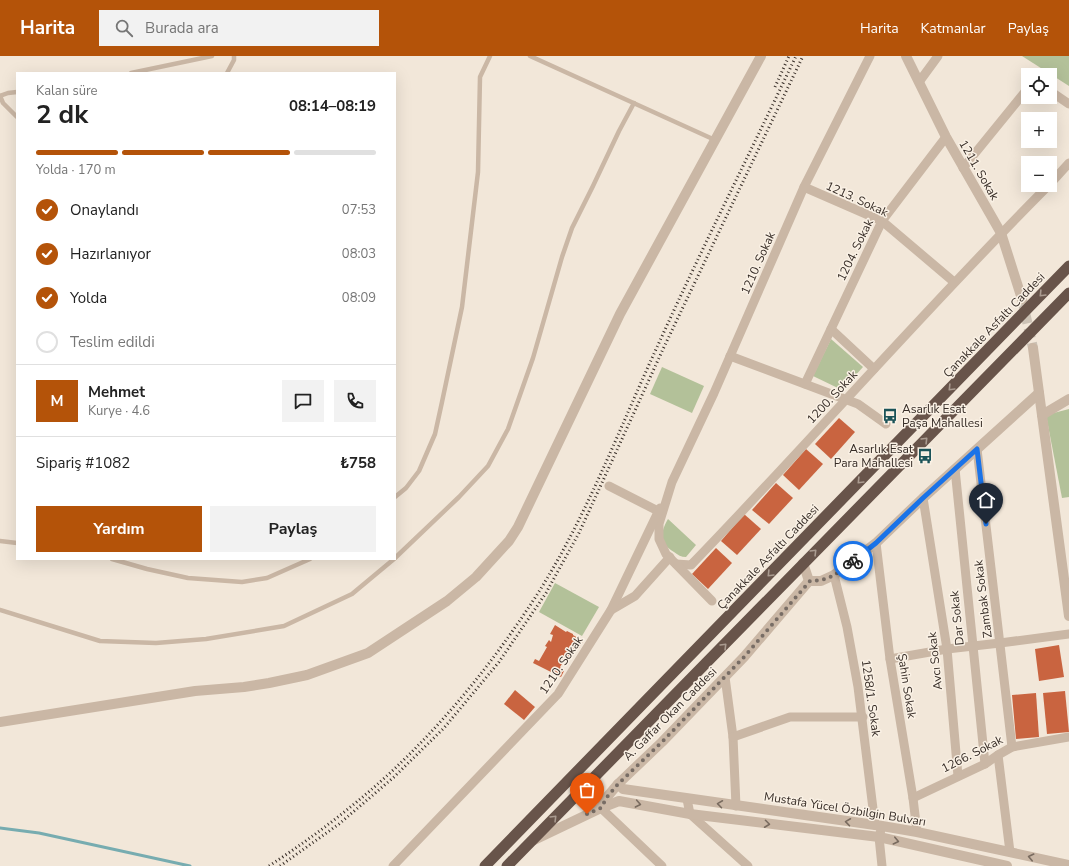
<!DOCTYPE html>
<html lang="tr">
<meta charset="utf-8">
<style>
:root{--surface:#fff;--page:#f2f2f2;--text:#222;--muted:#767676;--line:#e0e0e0;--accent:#b45309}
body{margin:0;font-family:"Nunito Sans",sans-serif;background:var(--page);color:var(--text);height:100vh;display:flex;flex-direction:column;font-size:15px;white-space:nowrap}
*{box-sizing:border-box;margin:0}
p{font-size:13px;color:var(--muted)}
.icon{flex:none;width:22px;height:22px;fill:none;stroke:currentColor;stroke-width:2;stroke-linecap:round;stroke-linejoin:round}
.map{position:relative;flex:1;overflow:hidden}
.details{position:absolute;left:16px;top:16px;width:380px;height:488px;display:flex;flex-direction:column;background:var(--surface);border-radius:0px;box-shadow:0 4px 16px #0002}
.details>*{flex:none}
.buttons{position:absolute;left:1021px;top:12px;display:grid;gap:8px}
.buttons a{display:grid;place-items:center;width:36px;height:36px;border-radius:0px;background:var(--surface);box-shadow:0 4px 16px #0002;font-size:20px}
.pin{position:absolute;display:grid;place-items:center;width:34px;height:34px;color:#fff;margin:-41px -17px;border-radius:50% 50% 50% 0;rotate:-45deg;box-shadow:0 0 4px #0007}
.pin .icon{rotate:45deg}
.courier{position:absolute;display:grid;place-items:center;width:40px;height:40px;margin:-20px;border:3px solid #1a73e8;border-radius:50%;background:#fff;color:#222;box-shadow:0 1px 5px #0007}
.head em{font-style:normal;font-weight:700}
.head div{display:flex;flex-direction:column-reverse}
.head{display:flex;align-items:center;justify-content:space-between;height:68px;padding:0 20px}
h1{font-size:26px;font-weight:700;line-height:30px}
.bar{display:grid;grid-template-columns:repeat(4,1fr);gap:6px 4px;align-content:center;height:48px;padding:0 20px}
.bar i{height:5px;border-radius:3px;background:var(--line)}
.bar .active{background:var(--accent)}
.bar p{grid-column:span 4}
.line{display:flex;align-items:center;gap:10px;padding:0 20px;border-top:1px solid var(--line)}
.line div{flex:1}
.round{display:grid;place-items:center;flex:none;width:42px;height:42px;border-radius:0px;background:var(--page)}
ol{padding:0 20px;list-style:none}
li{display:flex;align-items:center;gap:12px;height:44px}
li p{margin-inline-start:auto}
li .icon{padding:4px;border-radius:50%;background:var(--accent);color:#fff;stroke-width:4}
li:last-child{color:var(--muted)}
li i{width:22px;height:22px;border:2px solid var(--line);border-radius:50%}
.action{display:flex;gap:8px;margin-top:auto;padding:8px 20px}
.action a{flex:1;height:46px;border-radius:0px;background:var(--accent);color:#fff;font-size:16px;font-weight:700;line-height:46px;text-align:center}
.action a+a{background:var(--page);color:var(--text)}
header{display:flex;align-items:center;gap:24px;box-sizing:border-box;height:56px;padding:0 20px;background:var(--accent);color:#fff}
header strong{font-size:19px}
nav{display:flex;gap:22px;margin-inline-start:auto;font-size:14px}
.search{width:280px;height:36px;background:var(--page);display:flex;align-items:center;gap:10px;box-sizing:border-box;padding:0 14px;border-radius:0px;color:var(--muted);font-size:15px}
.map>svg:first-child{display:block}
.green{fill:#b3c199}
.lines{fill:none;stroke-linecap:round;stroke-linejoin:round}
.stream{stroke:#77acb0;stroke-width:3}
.building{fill:#c96440}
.tertiary-tunnel{stroke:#ccc2b5;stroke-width:10;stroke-dasharray:10 5;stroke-linecap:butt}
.service{stroke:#cab7a5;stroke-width:4.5}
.minor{stroke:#cab7a5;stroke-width:9}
.tertiary{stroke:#cab7a5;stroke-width:10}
.trunk{stroke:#68544a;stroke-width:11}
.rail{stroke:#362c26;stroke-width:3;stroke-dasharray:1 3;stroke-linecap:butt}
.oneway{stroke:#aa9b90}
.oneway2{stroke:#796b5f}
.done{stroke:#786d65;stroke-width:4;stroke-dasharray:0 7.2}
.route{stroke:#1a73e8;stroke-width:5}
.labels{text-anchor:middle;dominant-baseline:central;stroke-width:3;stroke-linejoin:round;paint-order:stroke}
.street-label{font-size:12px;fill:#362c26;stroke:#faf1e5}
.poi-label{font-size:12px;fill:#362c26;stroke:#faf1e5;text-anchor:start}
</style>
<header>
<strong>Harita</strong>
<div class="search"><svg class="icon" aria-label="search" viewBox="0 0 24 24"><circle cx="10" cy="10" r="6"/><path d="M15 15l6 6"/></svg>Burada ara</div>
<nav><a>Harita</a><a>Katmanlar</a><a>Paylaş</a></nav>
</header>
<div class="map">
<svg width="1069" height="810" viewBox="0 0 1069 810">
<rect width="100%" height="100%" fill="#f2e7d9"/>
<g class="green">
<polygon points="1022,0 1069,0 1069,30"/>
<polygon points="831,283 863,311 842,334 813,320"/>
<polygon points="662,311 704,330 692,357 650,338"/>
<polygon points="1069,353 1069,441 1062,442 1046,359"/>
<path d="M668,463l28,26 -10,12c-5,0 -8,-2 -12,-5 -15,-9 -14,-19 -6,-33z"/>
<polygon points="555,527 599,551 582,580 539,556"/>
</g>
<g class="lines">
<polyline class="stream" points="0,772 39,777 190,810"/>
</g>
<g class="building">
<polygon points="839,362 855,376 831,403 815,388"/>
<polygon points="806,393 823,408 799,434 783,419"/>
<polygon points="776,427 793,442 769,468 752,454"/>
<polygon points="744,458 761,473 737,499 721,485"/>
<polygon points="716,492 732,507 708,533 692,518"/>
<polygon points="555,569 566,576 567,575 573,578 573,579 583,585 579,592 576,591 574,595 572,593 570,597 572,599 569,604 565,603 560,611 564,615 561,621 533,607 535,603 539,605 547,591 545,590 549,584 551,586 553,579 550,578"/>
<polygon points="1059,589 1064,621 1039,625 1035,593"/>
<polygon points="515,634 535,651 524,664 504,648"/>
<polygon points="1065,635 1069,676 1047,678 1043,637"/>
<polygon points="1036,637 1039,681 1016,683 1012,639"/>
</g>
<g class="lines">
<polyline class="tertiary-tunnel" points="1022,243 1033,292"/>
<g class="service">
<polyline points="530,0 715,84"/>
<polyline points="131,17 212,0"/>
<polyline points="227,17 234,4 234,0"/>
<polyline points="0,40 3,47 17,61"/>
<polyline points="0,40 8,37 17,36"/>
<polyline points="395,441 406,432 419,415 435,378 442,346 462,251 478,116 480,21 490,0"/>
<polyline points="0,485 17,487"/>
<polyline points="395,502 459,441 488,410 508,373 533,302 562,201 572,172 593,130 619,75 634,47"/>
<polyline points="112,503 147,513 188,522 242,526 267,522 310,503"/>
<polyline points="0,554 100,585 156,587 206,583 284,570 352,538 394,503"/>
</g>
<g class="minor">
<polyline points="919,26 938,0"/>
<polyline points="1050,35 1069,48"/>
<polyline points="963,112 1028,32"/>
<polyline points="1050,128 1069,107"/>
<polyline points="804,131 882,165 954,226"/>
<polyline points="831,273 874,313"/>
<polyline points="730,300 858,348 886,368"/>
<polyline points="805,328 882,165 946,81"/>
<polyline points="977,393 1012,691"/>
<polyline points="955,413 985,708"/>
<polyline points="609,430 658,455"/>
<polyline points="923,442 947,593 958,720"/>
<polyline points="876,487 890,603 913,742 917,776"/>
<path d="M676,508l15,1c121,-125 235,-257 358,-380"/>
<polyline points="834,519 847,571 858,631 875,769"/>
<polyline points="712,545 666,498 659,483 659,468 672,426 714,337 804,131 870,0"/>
<polyline points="611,554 635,540 670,501"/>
<polyline points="890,603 947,593 1000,587 1069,578"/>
<polyline points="725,621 733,681 736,750"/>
<polyline points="733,681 790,661 863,661"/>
<polyline points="998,699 1010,796"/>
<polyline points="913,742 985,708 998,699 1012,691 1069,681"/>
<polyline points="687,743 690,758 748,810"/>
<polyline points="601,752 662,810"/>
<polyline points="393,810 558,638 611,554 660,452"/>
<polyline points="882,810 879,781 882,770"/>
</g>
<g class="tertiary">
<polyline points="906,0 946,81 1001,177 1022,243"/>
<polyline points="1033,292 1069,560"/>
<polyline points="1042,359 1069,343"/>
<polyline points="803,507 809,525 821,525 834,519 876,487 923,442 1039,337"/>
<polyline points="0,666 195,635 244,631 269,627 307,619 368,597 447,545 476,521 509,485 518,471 620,258 761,0"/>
<polyline points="618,728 623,733 882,770 917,776 1069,809"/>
<polyline points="601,752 607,741 618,728 662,686 744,601 809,525"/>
<polyline points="534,784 601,752 619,745 690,758 879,781 1007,810"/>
</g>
<g class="trunk">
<polyline points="485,810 1069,210"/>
<polyline points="507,810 1069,237"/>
</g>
<g class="rail">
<polyline points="775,31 789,0"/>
<path d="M269,810c43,-28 84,-59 121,-93 58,-54 108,-117 150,-183 48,-77 80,-163 118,-245 44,-97 92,-192 138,-289"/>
<polyline points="280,810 339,768 394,721 444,672 499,606 546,537 579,477 664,291 803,0"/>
</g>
</g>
<defs><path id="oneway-chevron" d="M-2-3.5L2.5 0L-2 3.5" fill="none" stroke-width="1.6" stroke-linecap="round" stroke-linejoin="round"/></defs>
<g class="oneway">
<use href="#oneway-chevron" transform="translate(1042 238) rotate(134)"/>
<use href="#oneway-chevron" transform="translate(951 332) rotate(134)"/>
<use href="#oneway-chevron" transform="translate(925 384) rotate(-45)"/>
<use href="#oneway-chevron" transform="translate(860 425) rotate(134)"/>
<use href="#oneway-chevron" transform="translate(814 496) rotate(-45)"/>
<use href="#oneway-chevron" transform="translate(770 518) rotate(134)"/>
<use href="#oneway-chevron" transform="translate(724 590) rotate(-45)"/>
<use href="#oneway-chevron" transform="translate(554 762) rotate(-45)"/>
</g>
<g class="oneway2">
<use href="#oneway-chevron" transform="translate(638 748) rotate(11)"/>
<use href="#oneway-chevron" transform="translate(720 748) rotate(-172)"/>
<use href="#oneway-chevron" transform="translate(848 766) rotate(-172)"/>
<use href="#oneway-chevron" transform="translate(767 768) rotate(7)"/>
<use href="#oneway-chevron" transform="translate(896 785) rotate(13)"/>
<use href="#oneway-chevron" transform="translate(1031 801) rotate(-167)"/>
</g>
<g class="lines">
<path class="done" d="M587,758l14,-6 6,-11 11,-13 44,-42 82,-85 66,-76c19,0 28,-8 43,-20"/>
<polyline class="route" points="853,505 876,487 923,442 977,393 986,468"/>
</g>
<defs>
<g id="bus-bare" transform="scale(1.2)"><path d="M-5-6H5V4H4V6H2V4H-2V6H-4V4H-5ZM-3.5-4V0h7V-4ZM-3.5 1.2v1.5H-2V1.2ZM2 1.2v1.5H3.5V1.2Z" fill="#1b5358" stroke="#faf1e5" stroke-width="2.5" paint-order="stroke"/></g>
</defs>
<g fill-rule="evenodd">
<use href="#bus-bare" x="890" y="360"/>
<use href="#bus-bare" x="925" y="400"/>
</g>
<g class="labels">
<g class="street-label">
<text transform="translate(979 114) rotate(60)">1211. Sokak</text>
<text transform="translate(857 143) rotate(25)">1213. Sokak</text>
<text transform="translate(855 194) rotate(-64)">1204. Sokak</text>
<text transform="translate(758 207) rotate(-66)">1210. Sokak</text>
<text transform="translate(994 269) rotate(-46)">Çanakkale Asfaltı Caddesi</text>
<text transform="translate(832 341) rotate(-47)">1200. Sokak</text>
<text transform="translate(768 501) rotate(-46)">Çanakkale Asfaltı Caddesi</text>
<text transform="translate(983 543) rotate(-97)">Zambak Sokak</text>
<text transform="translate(957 562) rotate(-96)">Dar Sokak</text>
<text transform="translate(935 605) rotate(-96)">Avcı Sokak</text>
<text transform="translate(561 609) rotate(-56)">1210. Sokak</text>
<text transform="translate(907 630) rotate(81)">Şahin Sokak</text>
<text transform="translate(871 642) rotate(82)">1258/1. Sokak</text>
<text transform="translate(670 658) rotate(-45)">A. Gaffar Okan Caddesi</text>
<text transform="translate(972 698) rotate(-27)">1266. Sokak</text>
<text transform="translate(845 753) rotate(9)">Mustafa Yücel Özbilgin Bulvarı</text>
</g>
<g class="poi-label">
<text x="902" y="353">Asarlık Esat<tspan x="902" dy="14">Paşa Mahallesi</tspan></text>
<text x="913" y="393" text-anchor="end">Asarlık Esat<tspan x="913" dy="14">Para Mahallesi</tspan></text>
</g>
</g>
</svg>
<div class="buttons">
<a><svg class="icon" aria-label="locate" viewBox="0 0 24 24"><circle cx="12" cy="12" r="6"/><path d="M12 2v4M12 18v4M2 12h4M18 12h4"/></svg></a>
<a>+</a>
<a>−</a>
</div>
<div class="pin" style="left:587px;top:758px;background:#ea580c"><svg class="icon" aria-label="bag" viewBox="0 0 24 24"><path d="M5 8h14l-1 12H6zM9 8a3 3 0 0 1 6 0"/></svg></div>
<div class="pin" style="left:986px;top:468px;background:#1f2937"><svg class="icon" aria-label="home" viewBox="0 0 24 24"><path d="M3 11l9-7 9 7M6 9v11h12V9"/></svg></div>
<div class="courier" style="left:853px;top:505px"><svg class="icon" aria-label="bike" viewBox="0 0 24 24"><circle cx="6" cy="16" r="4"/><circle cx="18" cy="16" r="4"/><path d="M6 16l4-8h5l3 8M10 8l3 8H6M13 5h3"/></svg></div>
<section class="details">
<div class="head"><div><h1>2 dk</h1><p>Kalan süre</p></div><em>08:14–08:19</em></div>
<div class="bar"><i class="active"></i><i class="active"></i><i class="active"></i><i></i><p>Yolda · 170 m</p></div>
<ol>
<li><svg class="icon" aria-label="check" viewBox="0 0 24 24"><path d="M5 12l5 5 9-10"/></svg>Onaylandı<p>07:53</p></li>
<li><svg class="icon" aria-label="check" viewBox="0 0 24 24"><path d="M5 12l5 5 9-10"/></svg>Hazırlanıyor<p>08:03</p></li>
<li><svg class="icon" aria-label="check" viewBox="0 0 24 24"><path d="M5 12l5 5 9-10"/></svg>Yolda<p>08:09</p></li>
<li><i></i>Teslim edildi</li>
</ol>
<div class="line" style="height:72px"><b class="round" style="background:var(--accent);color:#fff">M</b><div><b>Mehmet</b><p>Kurye · 4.6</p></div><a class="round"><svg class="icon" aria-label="chat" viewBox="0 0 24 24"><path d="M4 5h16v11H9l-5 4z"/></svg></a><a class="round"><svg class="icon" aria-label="phone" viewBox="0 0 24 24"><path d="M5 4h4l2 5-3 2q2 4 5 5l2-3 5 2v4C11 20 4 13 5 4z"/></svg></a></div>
<div class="line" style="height:52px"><div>Sipariş #1082</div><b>₺758</b></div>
<div class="action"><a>Yardım</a><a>Paylaş</a></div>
</section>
</div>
